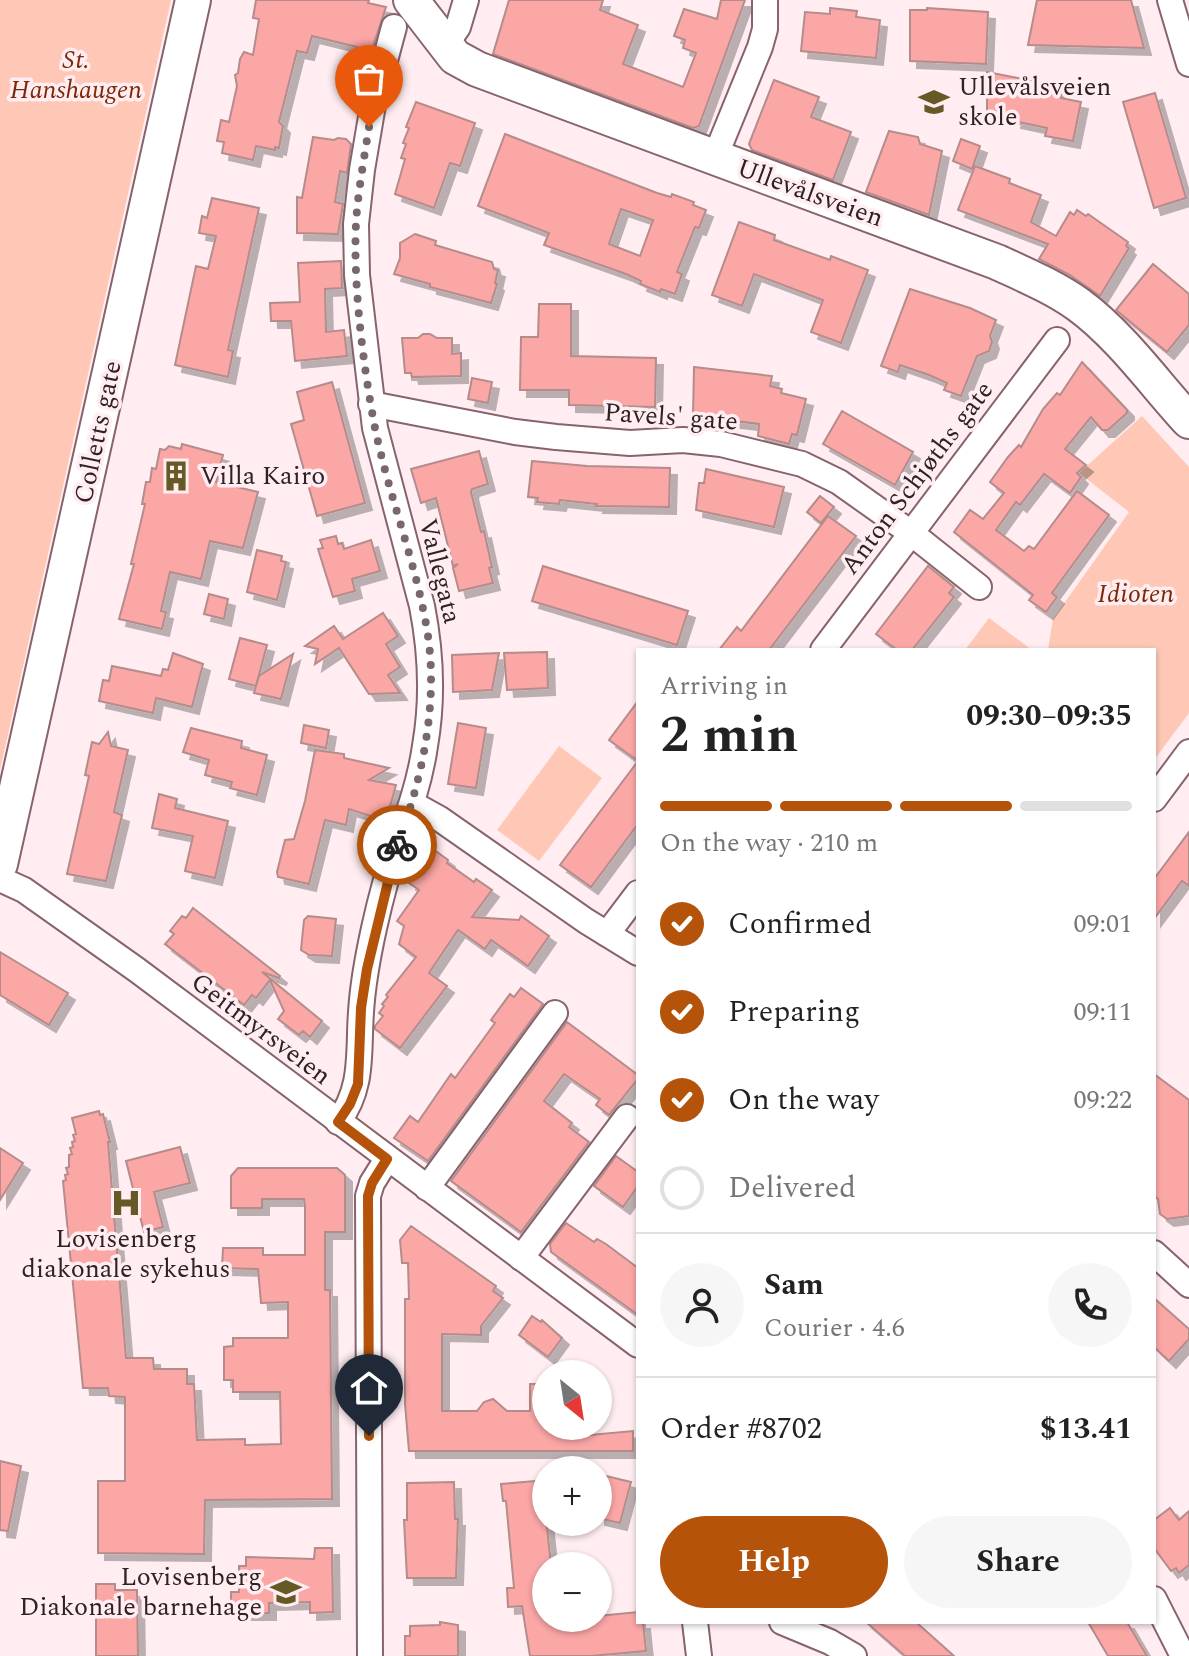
<!DOCTYPE html>
<meta charset="utf-8">
<style>
:root{--surface:#fff;--page:#f6f6f6;--text:#222;--muted:#767676;--line:#e0e0e0;--accent:#b45309}
body{margin:0;font-family:Spectral,serif;background:var(--page);color:var(--text);height:100vh;display:flex;flex-direction:column;font-size:30px;white-space:nowrap}
*{box-sizing:border-box;margin:0}
p{font-size:26px;color:var(--muted)}
.icon{flex:none;width:44px;height:44px;fill:none;stroke:currentColor;stroke-width:2;stroke-linecap:round;stroke-linejoin:round}
.map{position:relative;flex:1;overflow:hidden}
.sheet{position:absolute;left:636px;top:648px;width:520px;height:976px;display:flex;flex-direction:column;background:var(--surface);border-radius:0px;box-shadow:0 2px 6px #0004}
.sheet>*{flex:none}
.needle{width:52px;rotate:150deg}
.tools{position:absolute;left:532px;top:1360px;display:grid;gap:16px}
.tools a{display:grid;place-items:center;width:80px;height:80px;border-radius:50%;background:var(--surface);box-shadow:0 2px 6px #0004;font-size:40px}
.pin{position:absolute;display:grid;place-items:center;width:68px;height:68px;color:#fff;margin:-82px -34px;border-radius:50% 50% 50% 0;rotate:-45deg;box-shadow:0 0 8px #0007}
.pin .icon{rotate:45deg}
.courier{position:absolute;display:grid;place-items:center;width:80px;height:80px;margin:-40px;border:6px solid #b45309;border-radius:50%;background:#fff;color:#222;box-shadow:0 2px 10px #0007}
.summary em{font-style:normal;font-weight:700}
.summary div{display:flex;flex-direction:column-reverse}
.summary{display:flex;align-items:center;justify-content:space-between;height:136px;padding:0 24px}
h1{font-size:52px;font-weight:700;line-height:60px}
.bar{display:grid;grid-template-columns:repeat(4,1fr);gap:12px 8px;align-content:center;height:96px;padding:0 24px}
.bar i{height:10px;border-radius:6px;background:var(--line)}
.bar .current{background:var(--accent)}
.bar p{grid-column:span 4}
.line{display:flex;align-items:center;gap:20px;padding:0 24px;border-top:2px solid var(--line)}
.line div{flex:1}
.round{display:grid;place-items:center;flex:none;width:84px;height:84px;border-radius:42px;background:var(--page)}
ol{padding:0 24px;list-style:none}
li{display:flex;align-items:center;gap:24px;height:88px}
li p{margin-inline-start:auto}
li .icon{padding:8px;border-radius:50%;background:var(--accent);color:#fff;stroke-width:4}
li:last-child{color:var(--muted)}
li i{width:44px;height:44px;border:4px solid var(--line);border-radius:50%}
.action{display:flex;gap:16px;margin-top:auto;padding:16px 24px}
.action a{flex:1;height:92px;border-radius:48px;background:var(--accent);color:#fff;font-size:32px;font-weight:700;line-height:92px;text-align:center}
.action a+a{background:var(--page);color:var(--text)}
.map>svg:first-child{display:block}
.green{fill:#ffc8b6}
.building{fill:#fba7a6;stroke:#b48c8b;stroke-width:2;fill-rule:evenodd;filter:url(#shadow)}
.lines{fill:none;stroke-linecap:round;stroke-linejoin:round}
.street-casing{stroke:#87636c;stroke-width:28}
.secondary-casing{stroke:#87636c;stroke-width:38}
.street{stroke:#fff;stroke-width:24}
.secondary{stroke:#fff;stroke-width:34}
.done{stroke:#78686c;stroke-width:8;stroke-dasharray:0 14.4}
.route{stroke:#b45309;stroke-width:10}
.labels{text-anchor:middle;dominant-baseline:central;stroke-width:7;stroke-linejoin:round;paint-order:stroke}
.park-label{font-size:26px;font-style:italic;fill:#7d2906;stroke:#ffedf1}
.poi-label{font-size:26px;fill:#302125;stroke:#ffedf1;text-anchor:start}
.street-label{font-size:26px;fill:#302125;stroke:#ffedf1}
</style>
<div class="map">
<svg width="1189" height="1656" viewBox="0 0 1189 1656">
<defs>
<filter id="shadow"><feDropShadow dx="7" dy="7" stdDeviation="0" flood-color="#0004"/></filter>
</defs>
<rect width="100%" height="100%" fill="#ffedf1"/>
<g class="green">
<polygon points="0,0 171,0 0,770"/>
<polygon points="1142,416 1189,467 1189,713 1154,760 1154,650 1048,650 1053,619 1129,512 1079,473"/>
<polygon points="989,618 1032,650 965,650"/>
<polygon points="559,746 602,778 539,861 497,830"/>
</g>
<g class="building">
<polygon points="256,0 369,0 368,3 386,7 370,55 357,47 312,36 307,53 297,51 279,122 283,126 279,148 275,147 275,150 256,146 253,160 222,153 224,142 217,141 221,120 229,122 237,86 235,75 238,73 240,59 244,52 253,55 259,19 253,18"/>
<polygon points="509,0 603,0 600,10 638,25 623,64 683,87 696,53 683,48 685,40 674,36 684,9 717,19 721,0 745,0 699,126 693,128 493,54"/>
<polygon points="1037,0 1131,0 1144,48 1028,45"/>
<polygon points="830,8 857,11 856,17 880,20 876,58 801,51 805,12 830,14"/>
<polygon points="927,8 988,12 986,64 910,61 910,10 927,10"/>
<polygon points="987,72 1043,83 1042,87 1062,91 1061,98 1081,102 1073,141 1045,136 1047,128 1014,121 1015,117 987,116"/>
<polygon points="774,80 819,97 811,117 851,132 833,180 752,150 749,144"/>
<polygon points="1155,93 1186,198 1154,208 1123,102"/>
<polygon points="416,102 475,123 460,166 450,163 434,208 395,194 405,159 401,158 406,144 403,143 409,128 406,127"/>
<polygon points="889,131 918,137 920,144 942,151 929,215 866,192"/>
<path d="M505,134l152,59 14,4 1,-3 22,8 -1,3 13,5 -7,18 -4,-1 -18,45 5,2 -7,20 -14,-5 -1,3 -20,-8 1,-3 -15,-7 -82,-29 5,-12 -71,-27zM621,209l32,11 -13,36 -31,-12z"/>
<polygon points="313,137 334,140 338,138 346,139 351,144 347,173 340,171 335,202 343,204 338,234 297,233 297,197 302,198"/>
<polygon points="961,139 980,146 972,169 953,161"/>
<polygon points="975,166 1010,179 1009,183 1041,195 1031,222 1056,236 1070,212 1074,215 1077,210 1086,216 1088,214 1128,242 1126,246 1129,248 1100,296 1070,275 1039,259 1048,244 958,210"/>
<polygon points="212,198 259,208 228,350 233,351 228,377 175,365 196,266 208,269 216,236 199,233 202,216 207,218"/>
<polygon points="739,222 775,235 774,240 830,260 831,256 868,270 841,343 811,332 823,300 754,274 742,306 712,295"/>
<polygon points="415,234 436,241 435,245 492,262 494,269 498,270 495,283 497,284 491,303 430,287 430,284 394,274 400,258 400,243"/>
<polygon points="341,261 342,288 325,289 326,332 344,330 347,356 295,361 291,321 271,321 270,303 300,302 298,263"/>
<polygon points="1153,264 1189,294 1189,325 1167,352 1116,310"/>
<polygon points="910,289 970,308 996,320 990,336 992,342 989,351 977,356 961,396 944,390 947,383 929,375 900,365 898,372 881,366"/>
<polygon points="539,304 571,304 571,356 656,358 655,407 569,405 569,390 520,390 521,337 538,337"/>
<polygon points="423,334 430,334 437,338 452,338 452,354 461,353 461,376 412,377 411,373 405,373 402,338 418,338"/>
<polygon points="1082,362 1127,410 1127,413 1108,430 1102,430 1091,417 1065,449 1086,465 1077,473 1081,477 1070,493 1044,474 1020,505 1016,502 996,530 1024,551 1029,546 1034,549 1077,491 1109,515 1052,593 1057,597 1046,612 1029,600 1033,595 954,532 970,510 983,519 1004,493 990,482 1008,457 1019,445 1021,447 1043,409 1057,393 1060,395"/>
<polygon points="694,367 772,376 770,386 782,389 781,393 806,399 797,435 792,434 789,444 758,436 759,424 693,416"/>
<polygon points="472,378 492,382 488,403 468,399"/>
<polygon points="332,382 365,503 317,516 291,424 304,420 297,392"/>
<polygon points="842,411 913,452 895,485 823,444"/>
<polygon points="182,444 223,455 216,482 258,492 243,548 210,541 201,579 170,572 161,611 166,612 162,629 119,619 134,564 131,564 145,504 142,504 146,482 150,482 152,468 156,469 160,449 165,450 169,446 181,449"/>
<polygon points="479,451 488,484 472,489 471,492 481,532 484,531 492,567 489,568 493,583 459,591 453,568 458,564 453,566 436,498 421,503 411,469"/>
<polygon points="532,461 587,466 670,468 669,507 596,506 597,504 560,500 559,504 537,502 538,498 528,497"/>
<polygon points="706,469 784,487 774,527 696,510 699,483 704,483"/>
<polygon points="820,496 834,507 821,523 807,512"/>
<polygon points="828,516 856,536 769,650 719,650 737,627 741,631"/>
<polygon points="336,536 338,544 342,543 344,549 371,540 380,571 352,579 355,591 333,597 318,549 323,548 320,540"/>
<polygon points="257,550 282,556 281,561 286,562 277,600 247,592"/>
<polygon points="543,566 688,611 677,645 532,601"/>
<polygon points="928,566 954,587 949,593 954,597 912,650 897,650 876,634"/>
<polygon points="209,594 228,599 224,619 204,614"/>
<polygon points="383,613 398,636 386,644 400,667 388,675 400,693 369,694 339,648 315,664 318,649 305,646 334,626 343,639"/>
<polygon points="240,638 267,645 256,686 229,679"/>
<polygon points="547,652 548,688 507,690 504,653"/>
<polygon points="173,653 203,664 192,707 156,698 153,713 99,701 103,680 109,681 112,666 161,676 163,669 168,670"/>
<polygon points="499,653 492,690 453,692 452,655"/>
<polygon points="293,654 281,699 254,693 259,676"/>
<polygon points="638,701 638,761 609,740"/>
<polygon points="458,723 486,728 476,788 448,784"/>
<polygon points="304,725 329,730 326,748 301,743"/>
<polygon points="191,728 242,741 241,748 267,755 257,795 230,788 232,782 205,775 209,760 183,752"/>
<polygon points="108,732 111,746 128,750 114,812 122,815 106,881 67,874 89,776 85,775 92,742 99,744"/>
<polygon points="315,750 344,754 344,758 389,768 369,780 396,785 386,821 349,809 346,825 325,820 309,884 278,877 277,872 285,840 294,839 305,801"/>
<polygon points="638,761 638,824 591,887 560,865"/>
<polygon points="159,794 177,799 175,808 228,821 215,878 185,871 193,836 152,828"/>
<polygon points="1189,832 1189,886 1182,881 1154,919 1154,879"/>
<polygon points="433,849 448,860 447,863 474,882 476,879 492,890 472,917 519,920 521,916 549,936 528,966 491,940 485,949 458,930 429,973 447,986 400,1048 375,1029 375,1026 383,1016 379,1013 384,1006 382,1004 388,997 386,995 416,957 399,944 404,926 397,921 419,890 409,883"/>
<polygon points="193,908 280,976 279,978 262,972 322,1021 310,1037 303,1031 299,1035 278,1019 284,1011 270,980 256,998 252,995 244,1005 165,944 174,934 170,931 182,916 186,918"/>
<polygon points="308,916 336,919 332,956 309,955 301,950 304,920"/>
<polygon points="0,952 68,993 49,1025 0,995"/>
<polygon points="521,988 543,1004 428,1161 394,1138 410,1116 418,1122 451,1074 455,1078 495,1023 491,1020 510,994 514,997"/>
<polygon points="567,1022 638,1075 638,1079 609,1115 596,1105 600,1099 564,1074 544,1101 572,1123 569,1127 589,1142 521,1232 451,1181"/>
<polygon points="1154,1074 1189,1100 1189,1216 1167,1219 1160,1214 1158,1199 1154,1196"/>
<polygon points="99,1111 100,1115 103,1114 110,1142 108,1142 126,1358 153,1358 154,1369 187,1369 187,1384 194,1384 197,1440 245,1439 245,1445 281,1444 280,1392 233,1392 233,1380 224,1380 224,1347 233,1346 233,1338 288,1338 288,1302 261,1303 258,1269 222,1268 223,1248 263,1248 263,1255 305,1255 305,1206 304,1199 262,1199 262,1208 231,1208 231,1176 238,1168 337,1168 345,1175 345,1232 325,1232 325,1290 330,1290 332,1499 205,1500 204,1554 98,1553 98,1481 125,1481 125,1397 109,1396 108,1388 83,1388 63,1181 66,1180 65,1175 68,1174 66,1168 69,1167 69,1155 72,1154 70,1148 73,1147 72,1142 75,1141 73,1135 76,1134 72,1118"/>
<polygon points="180,1147 190,1183 154,1192 163,1227 144,1232 126,1161"/>
<polygon points="0,1148 23,1163 0,1200"/>
<polygon points="616,1156 638,1172 638,1186 623,1207 594,1186"/>
<polygon points="566,1223 594,1242 597,1239 606,1244 638,1268 638,1315 551,1252 550,1244"/>
<polygon points="411,1226 496,1286 493,1291 503,1298 481,1326 481,1335 442,1334 442,1411 477,1411 484,1402 493,1399 507,1411 530,1411 530,1384 546,1384 546,1426 568,1426 568,1437 633,1431 633,1451 409,1451 405,1404 405,1299 409,1299 408,1263 402,1263 400,1240"/>
<polygon points="1154,1298 1189,1329 1189,1339 1169,1361 1154,1347"/>
<polygon points="532,1316 541,1322 542,1320 562,1338 548,1357 519,1335"/>
<polygon points="0,1461 21,1466 8,1531 0,1530"/>
<polygon points="606,1476 631,1482 620,1523 598,1518 598,1504"/>
<polygon points="546,1480 544,1498 551,1566 546,1566 546,1618 550,1620 598,1618 598,1616 638,1612 638,1622 643,1622 646,1651 591,1656 530,1656 522,1606 508,1607 507,1588 514,1588 506,1501 503,1501 501,1484"/>
<polygon points="454,1482 455,1519 458,1519 456,1578 407,1578 404,1520 407,1520 407,1483"/>
<polygon points="1170,1508 1179,1520 1189,1511 1189,1565 1179,1573 1176,1568 1171,1571 1154,1548 1154,1520"/>
<polygon points="315,1548 332,1548 333,1612 310,1613 310,1602 269,1603 269,1613 231,1613 231,1592 239,1592 239,1566 246,1566 246,1557 314,1559"/>
<polygon points="96,1584 115,1584 115,1590 137,1590 138,1656 96,1656"/>
<polygon points="440,1622 458,1625 458,1656 405,1656 405,1636 410,1636 410,1626 440,1625"/>
<polygon points="866,1622 916,1622 954,1656 905,1656"/>
<polygon points="1088,1622 1127,1622 1147,1656 1108,1656"/>
</g>
<g class="lines">
<g class="street-casing">
<g id="street">
<polyline points="1170,0 1189,64"/>
<polyline points="445,46 458,27 466,0"/>
<polyline points="715,157 760,47 765,29 765,0"/>
<polyline points="371,404 515,432 556,437 630,443 683,440 721,444 802,464 839,482 911,533 979,587"/>
<polyline points="823,650 1057,340"/>
<polyline points="1154,799 1189,752"/>
<polyline points="413,804 440,819 586,921 638,953"/>
<polyline points="0,879 24,890 137,970 638,1345"/>
<polyline points="607,934 638,893"/>
<path d="M338,1122c26,-35 20,-69 23,-110 3,-48 20,-121 36,-167 12,-33 23,-64 28,-99 8,-46 6,-94 -3,-140l-47,-178 -18,-153 -1,-51 6,-54 11,-65 21,-78"/>
<polyline points="427,1188 555,1013"/>
<polyline points="1154,1253 1189,1285"/>
<polyline points="521,1258 627,1117"/>
<polyline points="1154,1599 1183,1656"/>
<polyline points="695,1622 699,1656"/>
<polyline points="782,1622 830,1642 854,1656"/>
<polyline points="370,1656 368,1196 372,1183 387,1159"/>
</g>
</g>
<g class="secondary-casing">
<g id="secondary">
<path d="M411,0l44,57 22,12 520,193c28,13 57,25 82,43 42,31 75,78 110,116"/>
<polyline points="0,864 193,0"/>
</g>
</g>
<use href="#street" class="street"/>
<use href="#secondary" class="secondary"/>
</g>
<g class="lines">
<path class="done" d="M369,127c-5,32 -11,64 -13,96 -3,62 7,140 18,200 14,72 43,141 54,213 10,69 -6,145 -31,209"/>
<polyline class="route" points="369,1436 368,1196 372,1183 387,1159 338,1122 350,1104 358,1084 361,1008 367,969 397,845"/>
</g>
<defs>
<g id="school-bare" transform="scale(2.4)"><path d="M0-5L7-2L0 1L-7-2ZM-4 1L0 2.5L4 1V4Q0 6-4 4Z" fill="#675926" stroke="#ffedf1" stroke-width="2.5" paint-order="stroke"/></g>
<g id="building-bare" transform="scale(2.4)"><path d="M-4-6H4V6H1V3H-1V6H-4ZM-2.5-4.3h1.7v1.8h-1.7ZM.8-4.3h1.7v1.8H.8ZM-2.5-1h1.7V.8h-1.7ZM.8-1h1.7V.8H.8Z" fill="#675926" stroke="#ffedf1" stroke-width="2.5" paint-order="stroke"/></g>
<g id="hospital-bare" transform="scale(2.4)"><path d="M-5-5h3v3.5h4V-5h3V5h-3V1.5h-4V5h-3Z" fill="#675926" stroke="#ffedf1" stroke-width="2.5" paint-order="stroke"/></g>
</defs>
<g fill-rule="evenodd">
<use href="#school-bare" x="934" y="102"/>
<use href="#building-bare" x="176" y="476"/>
<use href="#hospital-bare" x="126" y="1203"/>
<use href="#school-bare" x="286" y="1592"/>
</g>
<g class="labels">
<g class="park-label">
<text x="76" y="60">St.<tspan x="76" dy="30">Hanshaugen</tspan></text>
<text x="1136" y="594">Idioten</text>
</g>
<g class="poi-label">
<text x="958" y="87">Ullevålsveien<tspan x="958" dy="30">skole</tspan></text>
<text x="200" y="476">Villa Kairo</text>
<text x="126" y="1239" text-anchor="middle">Lovisenberg<tspan x="126" dy="30">diakonale sykehus</tspan></text>
<text x="262" y="1577" text-anchor="end">Lovisenberg<tspan x="262" dy="30">Diakonale barnehage</tspan></text>
</g>
<g class="street-label">
<text transform="translate(810 193) rotate(20)">Ullevålsveien</text>
<text transform="translate(671 417) rotate(4)">Pavels' gate</text>
<text transform="translate(98 432) rotate(-78)">Colletts gate</text>
<text transform="translate(917 478) rotate(-53)">Anton Schjøths gate</text>
<text transform="translate(440 571) rotate(76)">Vallegata</text>
<text transform="translate(261 1029) rotate(37)">Geitmyrsveien</text>
</g>
</g>
</svg>
<div class="tools">
<a><svg class="needle" viewBox="-14 -14 28 28"><path d="M0-13l5 13h-10z" fill="#e53935"/><path d="M0 13l5-13h-10z" fill="#767676"/></svg></a>
<a>+</a>
<a>−</a>
</div>
<div class="pin" style="left:369px;top:127px;background:#ea580c"><svg class="icon" aria-label="bag" viewBox="0 0 24 24"><path d="M5 8h14l-1 12H6zM9 8a3 3 0 0 1 6 0"/></svg></div>
<div class="pin" style="left:369px;top:1436px;background:#1f2937"><svg class="icon" aria-label="home" viewBox="0 0 24 24"><path d="M3 11l9-7 9 7M6 9v11h12V9"/></svg></div>
<div class="courier" style="left:397px;top:845px"><svg class="icon" aria-label="bike" viewBox="0 0 24 24"><circle cx="6" cy="16" r="4"/><circle cx="18" cy="16" r="4"/><path d="M6 16l4-8h5l3 8M10 8l3 8H6M13 5h3"/></svg></div>
<section class="sheet">
<div class="summary"><div><h1>2 min</h1><p>Arriving in</p></div><em>09:30–09:35</em></div>
<div class="bar"><i class="current"></i><i class="current"></i><i class="current"></i><i></i><p>On the way · 210 m</p></div>
<ol>
<li><svg class="icon" aria-label="check" viewBox="0 0 24 24"><path d="M5 12l5 5 9-10"/></svg>Confirmed<p>09:01</p></li>
<li><svg class="icon" aria-label="check" viewBox="0 0 24 24"><path d="M5 12l5 5 9-10"/></svg>Preparing<p>09:11</p></li>
<li><svg class="icon" aria-label="check" viewBox="0 0 24 24"><path d="M5 12l5 5 9-10"/></svg>On the way<p>09:22</p></li>
<li><i></i>Delivered</li>
</ol>
<div class="line" style="height:144px"><a class="round"><svg class="icon" aria-label="person" viewBox="0 0 24 24"><circle cx="12" cy="8" r="4"/><path d="M4 21q1-7 8-7t8 7"/></svg></a><div><b>Sam</b><p>Courier · 4.6</p></div><a class="round"><svg class="icon" aria-label="phone" viewBox="0 0 24 24"><path d="M5 4h4l2 5-3 2q2 4 5 5l2-3 5 2v4C11 20 4 13 5 4z"/></svg></a></div>
<div class="line" style="height:104px"><div>Order #8702</div><b>$13.41</b></div>
<div class="action"><a>Help</a><a>Share</a></div>
</section>
</div>
